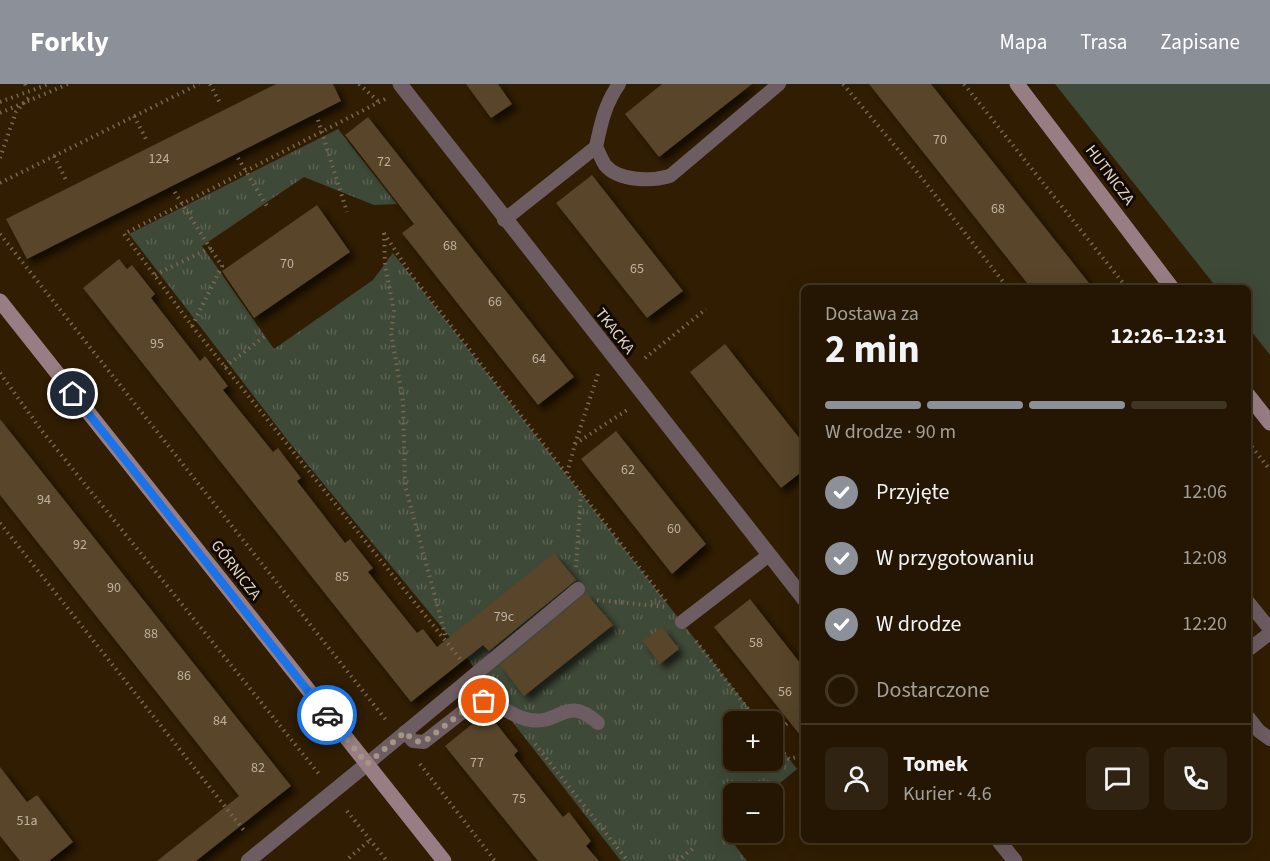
<!DOCTYPE html>
<html lang="pl">
<meta charset="utf-8">
<style>
:root{--surface:#241602;--page:#302311;--text:#f1f3f6;--muted:#a39f99;--line:#413524;--accent:#8c9099}
body{margin:0;font-family:"Source Sans 3",sans-serif;background:var(--page);color:var(--text);height:100vh;display:flex;flex-direction:column;font-size:22px;white-space:nowrap}
*{box-sizing:border-box;margin:0}
p{font-size:20px;color:var(--muted)}
.icon{flex:none;width:33px;height:33px;fill:none;stroke:currentColor;stroke-width:2;stroke-linecap:round;stroke-linejoin:round}
.map{position:relative;flex:1;overflow:hidden}
.panel{position:absolute;left:801px;top:201px;width:450px;height:558px;display:flex;flex-direction:column;background:var(--surface);border-radius:9px;box-shadow:0 6px 24px #0002,0 0 0 2px var(--line)}
.panel>*{flex:none}
.tools{position:absolute;left:723px;top:627px;display:grid;gap:12px}
.tools a{display:grid;place-items:center;width:60px;height:60px;border-radius:9px;background:var(--surface);box-shadow:0 6px 24px #0002,0 0 0 2px var(--line);font-size:30px}
.pin{position:absolute;display:grid;place-items:center;width:51px;height:51px;color:#fff;margin:-26px;border:3px solid #fff;border-radius:50%;box-shadow:0 2px 6px #0007}
.courier{position:absolute;display:grid;place-items:center;width:60px;height:60px;margin:-30px;border:4px solid #1a73e8;border-radius:50%;background:#fff;color:#222;box-shadow:0 2px 8px #0007}
.head em{font-style:normal;font-weight:700}
.head div{display:flex;flex-direction:column-reverse}
.head{display:flex;align-items:center;justify-content:space-between;height:102px;padding:0 24px}
h1{font-size:39px;font-weight:700;line-height:45px}
.bar{display:grid;grid-template-columns:repeat(4,1fr);gap:9px 6px;align-content:center;height:72px;padding:0 24px}
.bar i{height:8px;border-radius:4px;background:var(--line)}
.bar .selected{background:var(--accent)}
.bar p{grid-column:span 4}
.line{display:flex;align-items:center;gap:15px;padding:0 24px;border-top:2px solid var(--line)}
.line div{flex:1}
.round{display:grid;place-items:center;flex:none;width:63px;height:63px;border-radius:9px;background:var(--page)}
ol{padding:0 24px;list-style:none}
li{display:flex;align-items:center;gap:18px;height:66px}
li p{margin-inline-start:auto}
li .icon{padding:6px;border-radius:50%;background:var(--accent);color:#fff;stroke-width:4}
li:last-child{color:var(--muted)}
li i{width:33px;height:33px;border:3px solid var(--line);border-radius:50%}
header{display:flex;align-items:center;gap:36px;box-sizing:border-box;height:84px;padding:0 30px;background:var(--accent);color:#fff}
header strong{font-size:28px}
nav{display:flex;gap:33px;margin-inline-start:auto;font-size:21px}
.map>svg:first-child{display:block}
.grass{fill:url(#grass-tufts)}
.garden{fill:#3f4937}
.building{fill:#594429;filter:url(#shadow)}
.lines{fill:none;stroke-linecap:round;stroke-linejoin:round}
.path{stroke:#786751;stroke-width:4;stroke-dasharray:1.5 4.5;stroke-linecap:butt}
.lane{stroke:#6d5c61;stroke-width:14}
.street{stroke:#6d5c61;stroke-width:15}
.secondary{stroke:#987e84;stroke-width:15}
.done{stroke:#a49682;stroke-width:6;stroke-dasharray:0 10.8}
.route{stroke:#1a73e8;stroke-width:8}
.labels{text-anchor:middle;dominant-baseline:central;stroke-width:6;stroke-linejoin:round;paint-order:stroke}
.number-label{font-size:14px;fill:#c0b2a0}
.street-label{font-size:16px;fill:#e3d7c7;stroke:#120902}
</style>
<header>
<strong>Forkly</strong>
<nav><a>Mapa</a><a>Trasa</a><a>Zapisane</a></nav>
</header>
<div class="map">
<svg width="1270" height="777" viewBox="0 0 1270 777">
<defs>
<pattern id="grass-tufts" width="24" height="20" patternUnits="userSpaceOnUse" patternTransform="scale(1.5)"><rect width="24" height="20" fill="#3f4937"/><path d="M3 7l-1-3M5 7V3M7 7l1-3M15 17l-1-3M17 17v-4M19 17l1-3" fill="none" stroke="#5b6252"/></pattern>
<filter id="shadow"><feDropShadow dx="5.5" dy="5.5" stdDeviation="3" flood-color="#0009"/></filter>
</defs>
<rect width="100%" height="100%" fill="#301d02"/>
<polygon class="grass" points="338,45 397,120 374,121 304,93 202,162 274,265 373,196 393,169 759,637 734,638 734,676 772,676 773,654 797,685 768,709 734,710 733,738 724,747 747,777 621,777 514,640 467,574 289,358 129,150"/>
<polygon class="garden" points="1055,0 1270,0 1270,271 1248,243 1248,204 1217,204"/>
<g class="building">
<polygon points="276,0 333,0 341,17 27,175 6,135"/>
<polygon points="466,0 498,0 512,20 491,34"/>
<polygon points="662,0 752,0 659,73 625,30"/>
<polygon points="869,0 931,0 1093,204 1031,204"/>
<polygon points="368,33 574,293 538,321 402,149 414,140 345,51"/>
<polygon points="592,91 683,207 647,234 556,119"/>
<polygon points="317,121 350,168 254,234 222,187"/>
<polygon points="119,175 127,185 132,181 155,210 151,214 200,277 205,272 228,302 223,306 273,368 278,364 301,394 297,397 345,459 350,455 373,484 368,488 417,549 423,545 437,563 554,469 576,496 489,567 483,561 411,618 83,204"/>
<polygon points="725,260 804,360 804,386 781,404 690,288"/>
<polygon points="0,335 291,702 196,777 157,777 239,712 0,411"/>
<polygon points="616,347 706,460 672,490 581,375"/>
<polygon points="586,509 613,541 524,612 500,581"/>
<polygon points="750,515 804,584 804,656 714,543"/>
<polygon points="662,543 679,565 660,580 643,557"/>
<polygon points="487,628 518,667 514,671 563,733 569,728 591,757 586,762 599,777 538,777 445,662"/>
<polygon points="0,683 27,718 37,711 73,758 49,777 20,777 0,752"/>
</g>
<g class="lines">
<g class="path">
<polyline points="25,0 27,5"/>
<polyline points="210,0 221,21"/>
<polyline points="359,0 379,18"/>
<polyline points="843,0 917,88 1008,204"/>
<polyline points="964,0 1127,204"/>
<polyline points="385,15 124,150 192,242 461,576"/>
<polyline points="0,18 49,0"/>
<polyline points="0,29 68,0"/>
<polyline points="134,32 147,57"/>
<polyline points="318,36 347,128"/>
<polyline points="54,72 67,98"/>
<polyline points="0,74 16,28 30,12"/>
<polyline points="238,74 268,124"/>
<polyline points="0,99 199,0"/>
<polyline points="384,149 410,189 668,520"/>
<polyline points="384,149 385,182 394,227 391,249 403,317 405,401 446,554"/>
<polyline points="0,150 386,636"/>
<polyline points="155,191 210,164 174,107"/>
<polyline points="192,242 222,182 210,164"/>
<polyline points="645,274 706,225"/>
<polyline points="225,283 265,252"/>
<polyline points="0,289 42,347 319,690"/>
<polyline points="1248,358 1270,386"/>
<polyline points="575,360 598,290"/>
<polyline points="567,389 575,360 627,326"/>
<polyline points="0,439 246,749"/>
<polyline points="576,483 581,409"/>
<polyline points="597,516 667,523"/>
<polyline points="696,557 758,638"/>
<polyline points="772,652 789,638"/>
<polyline points="772,656 789,675 804,671"/>
<polyline points="535,660 628,777"/>
<polyline points="738,677 739,676"/>
<polyline points="420,680 495,777"/>
<polyline points="347,727 387,777"/>
<polyline points="349,774 370,756"/>
<polyline points="677,777 695,763"/>
</g>
<g class="lane">
<path d="M596,63c3,6 6,13 9,18 14,17 47,16 65,11l109,-92"/>
<path d="M504,136l92,-73c5,-24 9,-43 23,-63"/>
<polyline points="1248,518 1270,545"/>
<polyline points="682,538 769,471"/>
<polyline points="1248,566 1270,549"/>
<polyline points="1248,633 1259,647 1270,655"/>
<path d="M405,648l8,9 11,1 50,-39c23,-5 35,14 56,17 31,5 36,-26 68,3"/>
<polyline points="367,680 578,505"/>
</g>
<g class="street">
<polyline points="400,0 804,515"/>
<polyline points="998,756 1015,777"/>
<polyline points="248,777 367,680"/>
</g>
<g class="secondary">
<polyline points="1017,0 1172,204"/>
<polyline points="0,217 444,777"/>
<polyline points="1248,311 1270,339"/>
</g>
</g>
<g class="lines">
<polyline class="done" points="327,631 367,680 405,648 414,657 424,658 474,619 484,617"/>
<polyline class="route" points="73,310 327,631"/>
</g>
<g class="labels">
<g class="number-label">
<text x="940" y="56">70</text>
<text x="159" y="75">124</text>
<text x="384" y="78">72</text>
<text x="998" y="125">68</text>
<text x="450" y="162">68</text>
<text x="287" y="180">70</text>
<text x="637" y="185">65</text>
<text x="495" y="218">66</text>
<text x="157" y="260">95</text>
<text x="539" y="275">64</text>
<text x="628" y="386">62</text>
<text x="44" y="416">94</text>
<text x="674" y="445">60</text>
<text x="80" y="461">92</text>
<text x="342" y="493">85</text>
<text x="114" y="504">90</text>
<text x="504" y="533">79c</text>
<text x="151" y="550">88</text>
<text x="756" y="559">58</text>
<text x="184" y="592">86</text>
<text x="785" y="608">56</text>
<text x="220" y="637">84</text>
<text x="477" y="679">77</text>
<text x="258" y="684">82</text>
<text x="519" y="715">75</text>
<text x="27" y="737">51a</text>
</g>
<g class="street-label">
<text transform="translate(1110 91) rotate(53)">HUTNICZA</text>
<text transform="translate(615 247) rotate(52)">TKACKA</text>
<text transform="translate(236 486) rotate(52)">GÓRNICZA</text>
</g>
</g>
</svg>
<div class="tools">
<a>+</a>
<a>−</a>
</div>
<div class="pin" style="left:484px;top:617px;background:#ea580c"><svg class="icon" aria-label="bag" viewBox="0 0 24 24"><path d="M5 8h14l-1 12H6zM9 8a3 3 0 0 1 6 0"/></svg></div>
<div class="pin" style="left:73px;top:310px;background:#1f2937"><svg class="icon" aria-label="home" viewBox="0 0 24 24"><path d="M3 11l9-7 9 7M6 9v11h12V9"/></svg></div>
<div class="courier" style="left:327px;top:631px"><svg class="icon" aria-label="car" viewBox="0 0 24 24"><path d="M5 17H2v-5l4-1 3-4h7l3 4 3 1v5h-3M9 17h6M6 11h13"/><circle cx="7" cy="17" r="2"/><circle cx="17" cy="17" r="2"/></svg></div>
<section class="panel">
<div class="head"><div><h1>2 min</h1><p>Dostawa za</p></div><em>12:26–12:31</em></div>
<div class="bar"><i class="selected"></i><i class="selected"></i><i class="selected"></i><i></i><p>W drodze · 90 m</p></div>
<ol>
<li><svg class="icon" aria-label="check" viewBox="0 0 24 24"><path d="M5 12l5 5 9-10"/></svg>Przyjęte<p>12:06</p></li>
<li><svg class="icon" aria-label="check" viewBox="0 0 24 24"><path d="M5 12l5 5 9-10"/></svg>W przygotowaniu<p>12:08</p></li>
<li><svg class="icon" aria-label="check" viewBox="0 0 24 24"><path d="M5 12l5 5 9-10"/></svg>W drodze<p>12:20</p></li>
<li><i></i>Dostarczone</li>
</ol>
<div class="line" style="height:108px"><a class="round"><svg class="icon" aria-label="person" viewBox="0 0 24 24"><circle cx="12" cy="8" r="4"/><path d="M4 21q1-7 8-7t8 7"/></svg></a><div><b>Tomek</b><p>Kurier · 4.6</p></div><a class="round"><svg class="icon" aria-label="chat" viewBox="0 0 24 24"><path d="M4 5h16v11H9l-5 4z"/></svg></a><a class="round"><svg class="icon" aria-label="phone" viewBox="0 0 24 24"><path d="M5 4h4l2 5-3 2q2 4 5 5l2-3 5 2v4C11 20 4 13 5 4z"/></svg></a></div>
</section>
</div>
